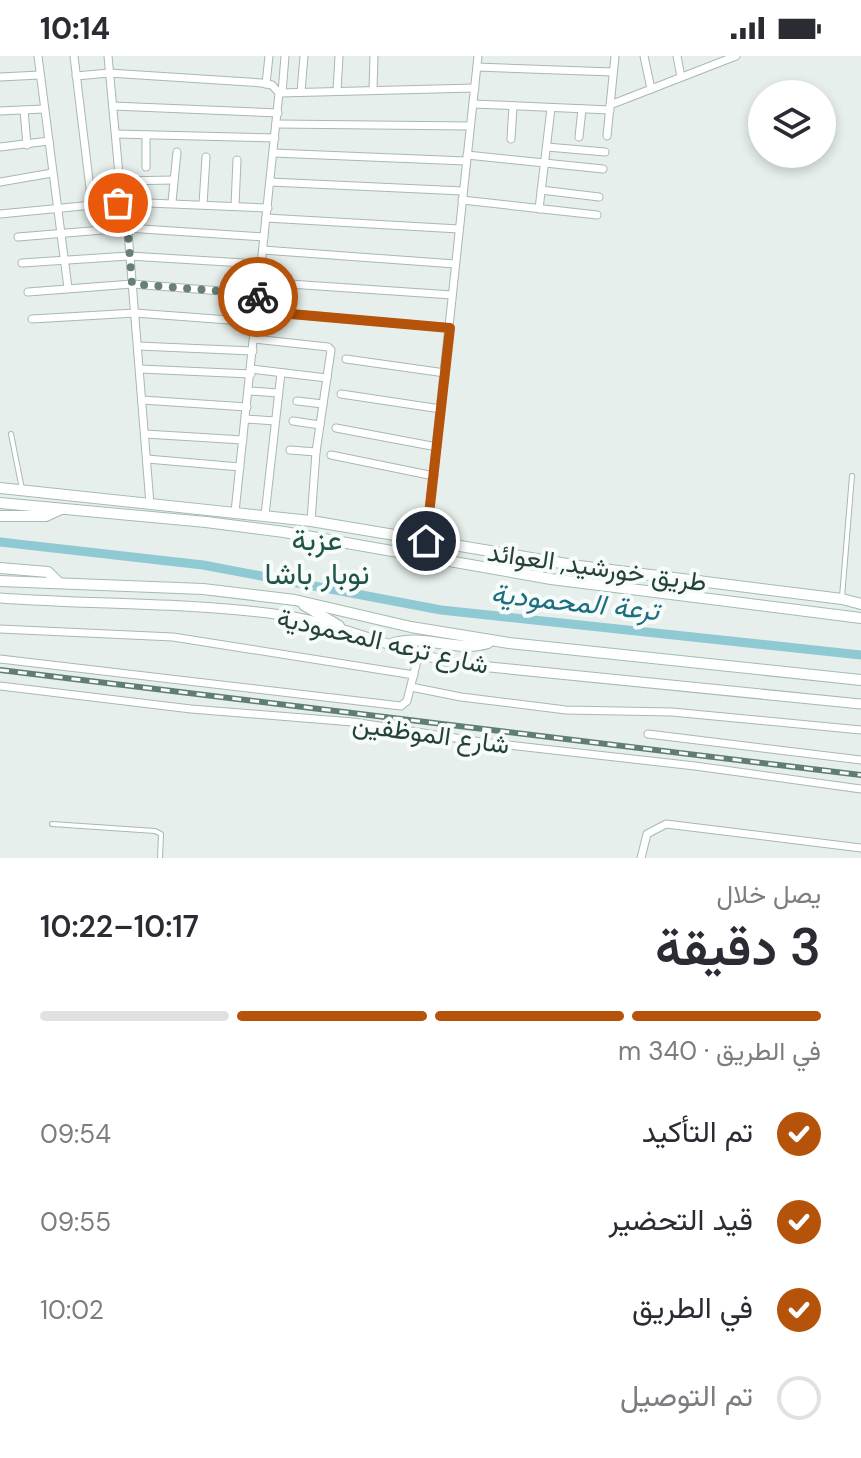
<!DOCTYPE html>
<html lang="ar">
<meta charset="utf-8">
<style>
:root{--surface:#fff;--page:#f2f2f3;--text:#2b2b33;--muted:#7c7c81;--line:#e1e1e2;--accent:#b45309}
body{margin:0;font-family:"DM Sans",Vazirmatn,sans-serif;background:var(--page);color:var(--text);direction:rtl;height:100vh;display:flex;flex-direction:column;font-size:30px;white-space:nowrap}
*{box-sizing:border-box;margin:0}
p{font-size:26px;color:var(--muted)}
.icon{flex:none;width:44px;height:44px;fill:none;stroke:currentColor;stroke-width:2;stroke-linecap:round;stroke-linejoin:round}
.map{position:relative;height:802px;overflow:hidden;direction:ltr}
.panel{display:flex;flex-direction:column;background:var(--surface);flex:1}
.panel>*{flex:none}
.buttons{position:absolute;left:748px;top:24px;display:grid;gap:16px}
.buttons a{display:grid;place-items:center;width:88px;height:88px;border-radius:50%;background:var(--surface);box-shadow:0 4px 12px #0003;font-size:40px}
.pin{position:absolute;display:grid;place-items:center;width:68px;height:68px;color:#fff;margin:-34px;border:4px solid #fff;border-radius:50%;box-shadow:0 2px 8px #0007}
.courier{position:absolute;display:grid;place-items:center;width:80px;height:80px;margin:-40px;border:6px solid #b45309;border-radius:50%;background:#fff;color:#222;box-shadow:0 2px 10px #0007}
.head em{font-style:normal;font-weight:600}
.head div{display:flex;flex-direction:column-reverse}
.head{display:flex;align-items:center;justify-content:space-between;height:136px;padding:0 40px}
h1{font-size:52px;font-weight:600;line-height:60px}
.bar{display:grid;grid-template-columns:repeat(4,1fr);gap:12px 8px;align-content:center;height:96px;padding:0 40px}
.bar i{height:10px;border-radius:6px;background:var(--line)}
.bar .selected{background:var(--accent)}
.bar p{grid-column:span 4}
ol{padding:0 40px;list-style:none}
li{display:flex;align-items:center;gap:24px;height:88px}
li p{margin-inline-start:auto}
li .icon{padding:8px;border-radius:50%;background:var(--accent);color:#fff;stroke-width:4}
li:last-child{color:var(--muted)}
li i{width:44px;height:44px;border:4px solid var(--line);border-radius:50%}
.status{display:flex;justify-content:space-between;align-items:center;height:56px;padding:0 40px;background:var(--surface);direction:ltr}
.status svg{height:22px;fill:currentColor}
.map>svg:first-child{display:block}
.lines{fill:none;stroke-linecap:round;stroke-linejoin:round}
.canal{stroke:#8ec9d4;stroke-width:9}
.service-casing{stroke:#a8b8b2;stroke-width:6}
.minor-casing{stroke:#a8b8b2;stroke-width:9}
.tertiary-casing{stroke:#a8b8b2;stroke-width:11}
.secondary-casing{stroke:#a4bbb3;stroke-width:12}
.service{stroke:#fff;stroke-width:4}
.minor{stroke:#fff;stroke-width:7}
.tertiary{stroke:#fff;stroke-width:9}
.secondary{stroke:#fff;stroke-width:10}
.rail-casing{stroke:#5f7d75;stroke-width:6}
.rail{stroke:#f7fbf9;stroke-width:3;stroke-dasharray:9;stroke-linecap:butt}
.done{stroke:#687f78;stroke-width:8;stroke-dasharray:0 14.4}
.route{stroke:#b45309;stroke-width:10}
.labels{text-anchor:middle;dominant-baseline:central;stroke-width:8;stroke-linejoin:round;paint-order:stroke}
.street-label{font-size:26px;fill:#24423a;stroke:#f7fbf9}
.water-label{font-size:28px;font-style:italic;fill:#1c6f80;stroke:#f7fbf9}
.quarter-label{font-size:30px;fill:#1f5548;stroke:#f7fbf9}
</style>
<div class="status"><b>10:14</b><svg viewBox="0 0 49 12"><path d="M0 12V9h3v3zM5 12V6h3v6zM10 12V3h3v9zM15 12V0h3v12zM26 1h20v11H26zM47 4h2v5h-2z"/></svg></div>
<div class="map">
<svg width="861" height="802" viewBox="0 0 861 802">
<rect width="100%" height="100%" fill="#e6efeb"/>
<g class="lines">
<polyline class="canal" points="0,486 203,509 441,554 861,599"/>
<g class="service-casing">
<g id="service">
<polyline points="11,378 22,433"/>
<polyline points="842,541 852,420"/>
<polyline points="52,768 155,775 161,778 160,802"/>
</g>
</g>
<g class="minor-casing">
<g id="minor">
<polyline points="38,0 68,232"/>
<polyline points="74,0 92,149"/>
<polyline points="108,0 121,140 126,151 150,448"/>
<polyline points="644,0 651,33"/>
<polyline points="677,0 681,21"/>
<polyline points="477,11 613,16"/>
<polyline points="76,20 109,17 262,27 272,29 279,37 235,456"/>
<polyline points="0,21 40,19"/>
<polyline points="266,28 269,0"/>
<polyline points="373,34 374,0"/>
<polyline points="337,35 339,0"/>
<polyline points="301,36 304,0"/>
<polyline points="279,37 475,32"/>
<polyline points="282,37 285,0"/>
<polyline points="473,48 610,54"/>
<polyline points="610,49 736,0"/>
<polyline points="113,50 278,57"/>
<polyline points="24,54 27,89"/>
<polyline points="0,55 44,53"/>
<polyline points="276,68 470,70"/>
<polyline points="116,78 275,82"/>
<polyline points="607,80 615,0"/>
<polyline points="579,81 582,53"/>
<polyline points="511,83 513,50"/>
<polyline points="0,91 49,85"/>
<polyline points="547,91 605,96"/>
<polyline points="273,97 466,105"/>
<polyline points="467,99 603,113"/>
<polyline points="146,111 146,79"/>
<polyline points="120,125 174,124"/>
<polyline points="0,126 52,117"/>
<polyline points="270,126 463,135"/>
<polyline points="541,134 599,141"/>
<polyline points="462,144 597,159"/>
<polyline points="172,146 177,96"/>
<polyline points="203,148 206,101"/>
<polyline points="235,150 237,104"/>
<polyline points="539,153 551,52"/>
<polyline points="0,158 124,146 268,152"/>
<polyline points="266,162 459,173"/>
<polyline points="18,181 127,172 264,181"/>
<polyline points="263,194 455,208"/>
<polyline points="22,207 129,200 262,208"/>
<polyline points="260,226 452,239"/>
<polyline points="28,236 132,228 258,238"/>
<polyline points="257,255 450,272"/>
<polyline points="32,263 135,257 256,266"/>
<polyline points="254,283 328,291 331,294 316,396 311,465"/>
<polyline points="138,290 253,295"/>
<polyline points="346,303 445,317"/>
<polyline points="140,313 251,318"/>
<polyline points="251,313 327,322"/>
<polyline points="249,335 278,337"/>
<polyline points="341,338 441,353"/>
<polyline points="142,344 247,351"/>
<polyline points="297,345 323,348"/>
<polyline points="246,363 275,365"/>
<polyline points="293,365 320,369"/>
<polyline points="336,372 437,391"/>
<polyline points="145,378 243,384"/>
<polyline points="290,394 316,396"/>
<polyline points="331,399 434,420"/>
<polyline points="147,403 240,411"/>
<polyline points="265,459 281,317"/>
<polyline points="426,485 478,0"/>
<polyline points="0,573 173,581 414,619"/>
<polyline points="0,603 401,650 407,645 419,597"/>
<polyline points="0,630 191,653 353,666 481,686 695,710 861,733"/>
<polyline points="411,631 461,641 566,654 672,656 861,674"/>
<polyline points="648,678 861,704"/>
<polyline points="641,802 647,778 666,768 861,792"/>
</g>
</g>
<g class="tertiary-casing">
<path id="tertiary" d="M0,542c94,7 189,4 282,17 61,9 116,37 177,49l402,40"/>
</g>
<g class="secondary-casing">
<g id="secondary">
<polyline points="0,432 311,465 579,510 842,543 861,548"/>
<polyline points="0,447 206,466 284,476 551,523 861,562"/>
<polyline points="0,460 46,460 61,453"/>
<polyline points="0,512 48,516 59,527"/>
<polyline points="0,525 203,533 295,544 411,571 509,587 861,624"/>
<polyline points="304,549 339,570"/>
<path d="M392,588c31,-11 64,9 96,-1"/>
</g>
</g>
<use href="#service" class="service"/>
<use href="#minor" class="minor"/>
<use href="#tertiary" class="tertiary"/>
<use href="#secondary" class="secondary"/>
<g class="rail-casing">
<polyline id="rail" points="0,614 861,719"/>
</g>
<use href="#rail" class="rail"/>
</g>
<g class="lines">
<polyline class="done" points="118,147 124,146 126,151 132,228 258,238 258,241"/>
<polyline class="route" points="258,241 257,255 450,272 426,485"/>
</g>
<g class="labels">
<g class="street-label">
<text transform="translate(597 511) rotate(8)">طريق خورشيد, العوائد</text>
<text transform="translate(383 585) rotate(13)">شارع ترعه المحمودية</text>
<text transform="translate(431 678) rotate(8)">شارع الموظفين</text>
</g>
<g class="water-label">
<text transform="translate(575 546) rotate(6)">ترعة المحمودية</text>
</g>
<g class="quarter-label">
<text x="317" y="483">عزبة<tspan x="317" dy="34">نوبار باشا</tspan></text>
</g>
</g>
</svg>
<div class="buttons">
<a><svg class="icon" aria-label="layers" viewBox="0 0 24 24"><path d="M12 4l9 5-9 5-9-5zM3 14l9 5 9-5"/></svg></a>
</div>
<div class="pin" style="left:118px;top:147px;background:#ea580c"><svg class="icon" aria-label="bag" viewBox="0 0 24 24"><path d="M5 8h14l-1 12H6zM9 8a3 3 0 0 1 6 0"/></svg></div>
<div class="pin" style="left:426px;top:485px;background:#1f2937"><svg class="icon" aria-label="home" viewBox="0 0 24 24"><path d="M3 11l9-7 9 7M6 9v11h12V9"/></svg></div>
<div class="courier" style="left:258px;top:241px"><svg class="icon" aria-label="bike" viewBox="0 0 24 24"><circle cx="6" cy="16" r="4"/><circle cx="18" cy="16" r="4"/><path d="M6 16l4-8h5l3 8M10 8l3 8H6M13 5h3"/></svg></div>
</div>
<section class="panel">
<div class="head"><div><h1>3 دقيقة</h1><p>يصل خلال</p></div><em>10:17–10:22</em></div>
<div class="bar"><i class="selected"></i><i class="selected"></i><i class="selected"></i><i></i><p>في الطريق · 340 m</p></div>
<ol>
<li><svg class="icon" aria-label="check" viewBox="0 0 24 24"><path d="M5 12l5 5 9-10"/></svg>تم التأكيد<p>09:54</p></li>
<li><svg class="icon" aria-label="check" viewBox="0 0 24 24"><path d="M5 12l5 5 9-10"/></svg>قيد التحضير<p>09:55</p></li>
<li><svg class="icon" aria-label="check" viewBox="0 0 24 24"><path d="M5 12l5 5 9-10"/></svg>في الطريق<p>10:02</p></li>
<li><i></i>تم التوصيل</li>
</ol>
</section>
